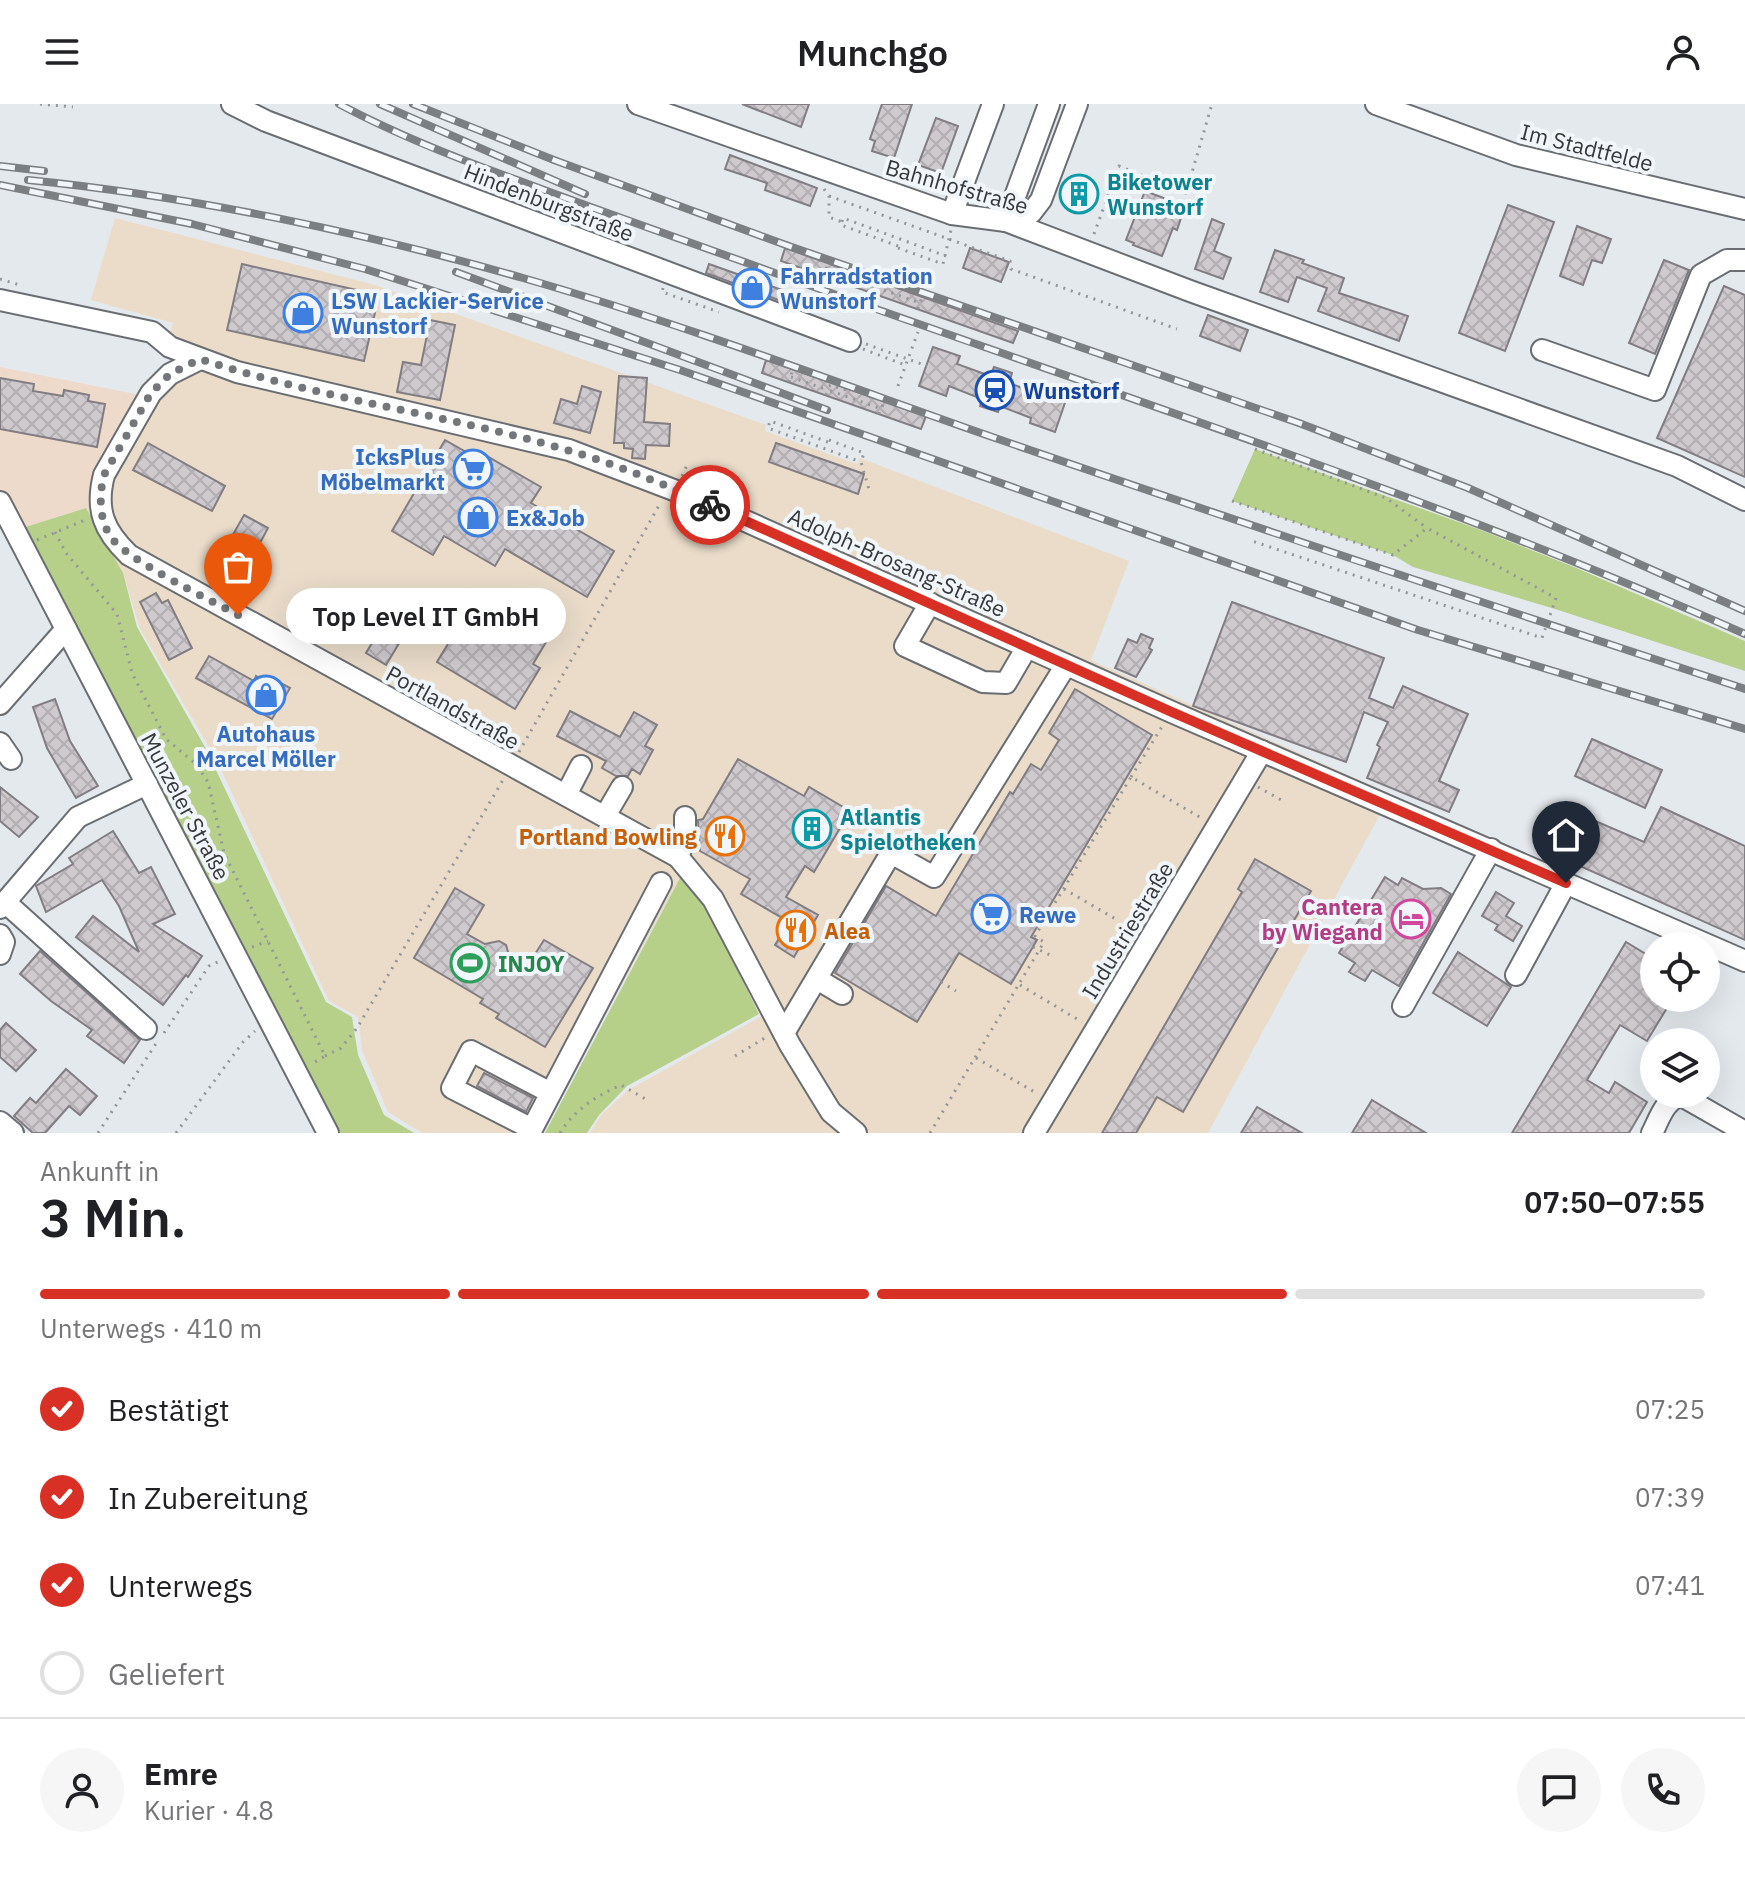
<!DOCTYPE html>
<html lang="de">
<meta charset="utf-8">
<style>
:root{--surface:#fff;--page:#f6f6f6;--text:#202124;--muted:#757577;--line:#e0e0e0;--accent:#d93025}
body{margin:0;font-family:"IBM Plex Sans",sans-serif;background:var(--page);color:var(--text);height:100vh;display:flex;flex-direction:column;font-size:30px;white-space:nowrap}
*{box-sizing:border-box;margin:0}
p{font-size:26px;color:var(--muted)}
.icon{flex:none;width:44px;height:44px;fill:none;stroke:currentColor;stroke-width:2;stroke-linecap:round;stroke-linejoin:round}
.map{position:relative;height:1029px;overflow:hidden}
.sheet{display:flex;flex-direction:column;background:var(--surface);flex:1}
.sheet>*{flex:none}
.tools{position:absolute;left:1640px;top:828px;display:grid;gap:16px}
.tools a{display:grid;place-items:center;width:80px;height:80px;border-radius:50%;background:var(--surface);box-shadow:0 8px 32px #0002;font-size:40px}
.pin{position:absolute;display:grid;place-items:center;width:68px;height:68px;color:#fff;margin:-82px -34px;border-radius:50% 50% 50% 0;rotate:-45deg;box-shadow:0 0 8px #0007}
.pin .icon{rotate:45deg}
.courier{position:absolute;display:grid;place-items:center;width:80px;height:80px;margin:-40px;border:6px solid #d93025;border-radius:50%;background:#fff;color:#222;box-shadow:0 2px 10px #0007}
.bubble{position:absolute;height:56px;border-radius:28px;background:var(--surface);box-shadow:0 8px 32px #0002;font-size:26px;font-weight:600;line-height:56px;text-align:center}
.overview em{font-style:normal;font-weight:600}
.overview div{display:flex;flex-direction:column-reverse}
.overview{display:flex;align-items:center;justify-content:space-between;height:136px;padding:0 40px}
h1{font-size:52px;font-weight:600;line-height:60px}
.bar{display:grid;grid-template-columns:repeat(4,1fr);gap:12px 8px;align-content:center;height:96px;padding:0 40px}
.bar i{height:10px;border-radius:6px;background:var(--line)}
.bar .current{background:var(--accent)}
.bar p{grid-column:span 4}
.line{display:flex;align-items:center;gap:20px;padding:0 40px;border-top:2px solid var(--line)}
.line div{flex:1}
.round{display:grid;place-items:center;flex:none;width:84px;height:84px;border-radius:42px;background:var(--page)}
ol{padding:0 40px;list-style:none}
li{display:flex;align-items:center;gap:24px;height:88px}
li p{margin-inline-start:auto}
li .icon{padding:8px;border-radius:50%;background:var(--accent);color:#fff;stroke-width:4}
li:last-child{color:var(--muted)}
li i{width:44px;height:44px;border:4px solid var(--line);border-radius:50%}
header{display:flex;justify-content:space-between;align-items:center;height:104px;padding:0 40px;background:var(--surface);font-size:36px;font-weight:600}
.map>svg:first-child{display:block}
.commercial{fill:#eadcc9}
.education{fill:#eedacb}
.green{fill:#b6cf89}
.building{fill:url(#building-cross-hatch);stroke:#817d82;stroke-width:2}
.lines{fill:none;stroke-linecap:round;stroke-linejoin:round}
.minor-casing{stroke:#6a6e72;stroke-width:24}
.path{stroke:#939799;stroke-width:3;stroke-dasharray:2 6;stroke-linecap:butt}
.minor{stroke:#fff;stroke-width:20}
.rail-casing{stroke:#7b7f81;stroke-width:8}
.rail{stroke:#f1f6fa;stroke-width:5;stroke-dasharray:15;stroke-linecap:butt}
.done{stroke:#747779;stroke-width:8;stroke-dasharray:0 14.4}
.route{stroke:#d93025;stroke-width:10}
.labels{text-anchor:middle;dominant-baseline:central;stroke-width:8;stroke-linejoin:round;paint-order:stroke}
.street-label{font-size:22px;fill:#37393a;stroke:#f1f6fa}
.culture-label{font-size:22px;font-weight:bold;fill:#0d838f;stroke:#f1f6fa;text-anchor:start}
.shop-label{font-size:22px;font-weight:bold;fill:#366cbe;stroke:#f1f6fa;text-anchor:start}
.transit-label{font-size:22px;font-weight:bold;fill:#164399;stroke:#f1f6fa;text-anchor:start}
.food-label{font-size:22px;font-weight:bold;fill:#c56008;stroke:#f1f6fa;text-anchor:end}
.hotel-label{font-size:22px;font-weight:bold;fill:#b23c85;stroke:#f1f6fa;text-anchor:end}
.leisure-label{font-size:22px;font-weight:bold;fill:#27864d;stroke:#f1f6fa;text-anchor:start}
</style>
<header><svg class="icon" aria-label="menu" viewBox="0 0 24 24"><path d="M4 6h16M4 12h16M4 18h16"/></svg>Munchgo<svg class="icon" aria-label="person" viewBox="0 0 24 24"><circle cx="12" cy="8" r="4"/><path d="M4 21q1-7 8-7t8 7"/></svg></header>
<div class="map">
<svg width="1745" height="1029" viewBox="0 0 1745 1029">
<defs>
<pattern id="building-cross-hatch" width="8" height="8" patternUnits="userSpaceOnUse" patternTransform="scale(2)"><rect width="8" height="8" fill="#cecace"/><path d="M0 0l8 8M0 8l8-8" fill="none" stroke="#b2aeb2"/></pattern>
</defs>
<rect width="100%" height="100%" fill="#e4e9ed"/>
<polygon class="commercial" points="115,114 375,181 766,321 765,327 857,360 860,354 1129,457 1091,556 1391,690 1208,1029 590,1029 602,1010 628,986 762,912 708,801 680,774 541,1029 422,1029 388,1008 362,946 358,913 329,897 217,657 140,525 123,469 86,404 97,400 178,254 170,230 173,219 91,196"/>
<polygon class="education" points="0,263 140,291 98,400 19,425 0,386"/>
<g class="green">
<polygon points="1255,345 1478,425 1574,463 1745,537 1745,567 1552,504 1413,463 1393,451 1232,397"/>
<polygon points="86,404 123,469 137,523 206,645 326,898 352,913 358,951 384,1011 414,1029 340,1029 19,425"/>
<polygon points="680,774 705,801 759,910 627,982 599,1011 587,1029 545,1029"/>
</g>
<g class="building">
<polygon points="742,0 809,0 801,23"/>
<polygon points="882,0 912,0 894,54 872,47 875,37 870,35"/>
<polygon points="936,14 958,22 941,69 918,61"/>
<polygon points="730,51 817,84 810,102 765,86 767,79 725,65"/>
<polygon points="1079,73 1089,74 1094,82 1087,90 1087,102 1081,107 1074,106 1069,96"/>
<polygon points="1145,87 1185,102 1177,126 1173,124 1162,152 1133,141 1134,139 1126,136"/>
<polygon points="1508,101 1554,118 1505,247 1459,229"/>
<polygon points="1212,115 1224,120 1214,147 1231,154 1223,175 1195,165"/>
<polygon points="1577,122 1611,135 1602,159 1592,156 1583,181 1560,172"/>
<polygon points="785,144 1018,227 1013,239 781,157"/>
<polygon points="970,144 1009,158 1001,178 963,164"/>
<polygon points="1275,146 1304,156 1302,159 1344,174 1339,189 1408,212 1399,237 1318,207 1327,184 1297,173 1288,198 1260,188"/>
<polygon points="1664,156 1689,166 1655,250 1629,239"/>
<polygon points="242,160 379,191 364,257 227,226"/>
<polygon points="709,160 796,191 792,201 706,169"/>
<polygon points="1724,182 1745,191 1745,373 1657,334"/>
<polygon points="1208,211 1248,226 1240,247 1200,232"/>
<polygon points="430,216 455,221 440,296 397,288 403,258 421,261"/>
<polygon points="933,243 960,252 957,260 990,272 994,263 1012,269 1009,279 1039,290 1043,279 1069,287 1055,328 1030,319 1031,314 1000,302 998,308 980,302 982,295 949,282 946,292 919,282"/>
<polygon points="766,256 926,312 921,325 762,269"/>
<polygon points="619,272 647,274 644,318 670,320 669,342 646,341 645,355 632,354 633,345 624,344 624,339 614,339"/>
<polygon points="0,274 34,280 33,287 63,292 64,286 89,291 88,297 105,300 97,343 0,325"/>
<polygon points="582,282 601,288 590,329 554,319 561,295 577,300"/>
<polygon points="445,336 475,353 478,347 541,383 531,399 614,447 587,493 505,445 495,462 444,432 433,451 392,427"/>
<polygon points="148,339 225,382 212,407 133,366"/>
<polygon points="776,339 864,370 858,390 769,358"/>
<polygon points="244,411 268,424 246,465 221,452"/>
<polygon points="467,485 549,533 533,560 540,564 515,605 437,558 468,507 458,501"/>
<polygon points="156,489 162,499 168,496 192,544 169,556 140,498"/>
<polygon points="1232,498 1384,554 1369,594 1393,604 1403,582 1468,610 1439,677 1459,686 1449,708 1367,674 1380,643 1377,641 1388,618 1364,608 1346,658 1193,602"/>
<polygon points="384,519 404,531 386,561 366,549"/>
<polygon points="1141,530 1153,535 1149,544 1152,546 1136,573 1115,564 1128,535 1137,539"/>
<polygon points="209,552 254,577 256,572 272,582 275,576 290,584 272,615 196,574"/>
<polygon points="1075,585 1152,631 1031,833 1037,836 1011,880 959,849 917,918 835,869 886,782 936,812 1010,688 1013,690 1031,660 1041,666 1059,636 1049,629"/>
<polygon points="55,595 70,637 98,682 76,694 47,644 33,603"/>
<polygon points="570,607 620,633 634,608 657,621 645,642 653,646 640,670 632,665 628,672 616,672 602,664 606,657 557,632"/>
<polygon points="1592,635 1662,666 1645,704 1575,672"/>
<polygon points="738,655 804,692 809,683 850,707 814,768 805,762 786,793 818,811 794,853 775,841 789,818 741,790 750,775 700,747 698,716 703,715"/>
<polygon points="0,683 38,713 19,733 0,717"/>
<polygon points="1661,703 1745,742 1745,836 1551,749 1570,706 1644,738"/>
<polygon points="113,727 139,769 151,763 175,810 153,820 202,852 188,873 186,871 163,901 76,833 93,812 139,848 119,802 102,776 46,808 36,782 73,760 69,754"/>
<polygon points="1255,755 1311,787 1183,1008 1157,993 1136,1029 1102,1029 1242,788 1238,785"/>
<polygon points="1385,773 1398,781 1402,774 1423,785 1441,784 1451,790 1399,882 1372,866 1365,877 1349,868 1355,859 1339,849"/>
<polygon points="455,784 484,801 467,830 485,840 499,837 506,841 510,855 526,864 544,836 593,864 545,943 496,914 499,910 480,899 483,895 414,854"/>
<polygon points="1496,788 1514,799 1506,812 1522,822 1513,837 1495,826 1498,821 1482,812"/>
<polygon points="1626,838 1654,855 1654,894 1673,894 1647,937 1620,921 1587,976 1609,989 1615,978 1647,998 1629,1029 1512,1029"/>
<polygon points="40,847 140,936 124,959 87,932 92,926 51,897 20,870"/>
<polygon points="1458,848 1511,883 1487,922 1433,889"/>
<polygon points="6,919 36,946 16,967 0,953 0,926"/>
<polygon points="66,965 97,992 80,1011 69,1002 45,1029 33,1029 14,1012 30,994 36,999"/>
<polygon points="484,969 533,994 526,1008 477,982"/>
<polygon points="1372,996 1426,1029 1352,1029"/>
<polygon points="1257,1003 1302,1029 1241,1029"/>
</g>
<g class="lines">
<g class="minor-casing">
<g id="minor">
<polyline points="232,0 266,17 850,237"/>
<polyline points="638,0 952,110 1006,117 1190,187 1677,362 1745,396"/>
<polyline points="1376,0 1516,51 1745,105"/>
<polyline points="952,110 993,0"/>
<polyline points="1006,117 1031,109 1041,96 1077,0"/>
<polyline points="1006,117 1049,0"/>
<polyline points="0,196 152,228 170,243 237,268 569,346 692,393 1174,609 1745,857"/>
<polyline points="1542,246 1655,286 1701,171 1727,156 1745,156"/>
<path d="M200,255l-30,15 -19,19 -47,82c-9,35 0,56 25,80l549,302 35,42 77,146 41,67 25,21"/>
<polyline points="0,398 328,1029"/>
<polyline points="930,499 905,542 983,578 1006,579 1027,543"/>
<polyline points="0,600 66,525"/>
<polyline points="0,639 11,655"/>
<polyline points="566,691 581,662"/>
<polyline points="605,712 622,683"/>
<polyline points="678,753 685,735 685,713"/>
<polyline points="5,798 146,925"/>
<polyline points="0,804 78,713 147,680"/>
<polyline points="0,831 4,838 0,850"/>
<polyline points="1516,871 1566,779"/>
<polyline points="817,875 842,890"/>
<polyline points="1403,902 1491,745"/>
<polyline points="784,929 891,749 934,773 1066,561"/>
<polyline points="551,989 471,947 452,984 532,1025 661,779"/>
<polyline points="0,1018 13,1029"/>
<polyline points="1034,1029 1262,647"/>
<path d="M1652,1029c7,-13 13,-35 30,-37l63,36"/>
</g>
</g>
<g class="path">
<polyline points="40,0 73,3"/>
<polyline points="824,85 829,92 829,113 842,118"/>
<polyline points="829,92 1010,157 1011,165 1177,225"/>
<polyline points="1094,130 1119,62 1186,89 1212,0"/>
<polyline points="898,142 841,121 843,114 946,152"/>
<polyline points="898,144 943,160 951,126"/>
<polyline points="826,165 861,178 866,186 881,191"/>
<polyline points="823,172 828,160"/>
<polyline points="868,174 867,180 920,199"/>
<polyline points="0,175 23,182"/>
<polyline points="663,184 662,188 719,208"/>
<polyline points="918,205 922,193"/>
<polyline points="866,240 927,262"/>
<polyline points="863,245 905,261"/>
<polyline points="791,273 822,284 832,281 846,286"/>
<polyline points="789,278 793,265"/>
<polyline points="898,282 918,228"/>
<polyline points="826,291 828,286 882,305"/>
<polyline points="879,310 884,298"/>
<polyline points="829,336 864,349 861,358 870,389"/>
<polyline points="828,338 770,317 768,324 861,358"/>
<polyline points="1255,345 1386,394 1427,424"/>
<polyline points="682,372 687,361"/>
<polyline points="1232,397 1393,451 1427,424 1556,494 1542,534 1249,436"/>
<polyline points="55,428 66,449 117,510 132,569 166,635 196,660 208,678 224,749 325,952 310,961"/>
<polyline points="37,436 85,416"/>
<polyline points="519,648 661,398"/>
<polyline points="1131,673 1163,621"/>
<polyline points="1258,683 1283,697"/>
<polyline points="1064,785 1119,817"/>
<polyline points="252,843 268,837"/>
<polyline points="1033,843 1050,851"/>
<polyline points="941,878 956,887"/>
<polyline points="1020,881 1082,918"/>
<polyline points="164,929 209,862 220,857"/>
<polyline points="325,952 341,944 357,924 503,676"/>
<polyline points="735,952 768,932"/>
<polyline points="976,954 1038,990"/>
<polyline points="98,1029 157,938"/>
<polyline points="176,1029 243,938 255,927"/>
<path d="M560,1029c14,-23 36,-37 61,-48l28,16"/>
<polyline points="930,1029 1044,838 1035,832 1131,673 1203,715"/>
</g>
<use href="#minor" class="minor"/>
<g class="rail-casing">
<g id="rail">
<path d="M339,0c58,31 119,55 181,77 80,30 161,58 241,87 329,119 664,224 984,366"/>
<polyline points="380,0 585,90"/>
<polyline points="413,0 554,56 786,141 1299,319 1468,384 1745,507"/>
<polyline points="0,62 44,67"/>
<path d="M28,76c162,16 338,53 495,98 153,44 302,100 452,153 256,89 513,173 770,258"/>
<polyline points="0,81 192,120 365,165 680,266 1418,526 1745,625"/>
<polyline points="456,168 827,306"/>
</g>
</g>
<use href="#rail" class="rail"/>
</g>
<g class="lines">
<path class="done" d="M238,511c-28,-15 -113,-56 -128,-79 -11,-18 -11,-41 -6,-61l47,-82 19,-19 30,-15c120,40 246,55 367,91 48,14 97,34 143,55"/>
<polyline class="route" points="710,401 1174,609 1566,779"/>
</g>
<defs>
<g id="building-ring" transform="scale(2)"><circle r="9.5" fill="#f1f6fa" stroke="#0f9aa8" stroke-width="1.5"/><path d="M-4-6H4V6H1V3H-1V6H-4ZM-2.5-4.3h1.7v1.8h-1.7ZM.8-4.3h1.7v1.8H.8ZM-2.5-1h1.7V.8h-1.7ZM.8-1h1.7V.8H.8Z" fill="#0f9aa8"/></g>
<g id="shop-ring" transform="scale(2)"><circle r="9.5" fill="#f1f6fa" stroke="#3f7fe0" stroke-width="1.5"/><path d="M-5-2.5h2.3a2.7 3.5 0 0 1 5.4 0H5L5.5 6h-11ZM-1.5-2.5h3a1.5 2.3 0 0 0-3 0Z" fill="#3f7fe0"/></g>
<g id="station-ring" transform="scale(2)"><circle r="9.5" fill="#f1f6fa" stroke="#1a4fb4" stroke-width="1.5"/><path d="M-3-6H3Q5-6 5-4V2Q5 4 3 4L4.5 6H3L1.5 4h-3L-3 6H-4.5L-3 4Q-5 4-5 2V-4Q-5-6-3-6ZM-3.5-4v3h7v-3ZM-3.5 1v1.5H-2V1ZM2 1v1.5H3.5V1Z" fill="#1a4fb4"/></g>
<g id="supermarket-ring" transform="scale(2)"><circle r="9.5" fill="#f1f6fa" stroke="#3f7fe0" stroke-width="1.5"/><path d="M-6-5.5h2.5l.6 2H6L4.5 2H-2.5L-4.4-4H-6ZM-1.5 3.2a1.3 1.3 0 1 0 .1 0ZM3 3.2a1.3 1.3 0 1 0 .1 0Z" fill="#3f7fe0"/></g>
<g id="restaurant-ring" transform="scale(2)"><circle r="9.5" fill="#f1f6fa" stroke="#e8710a" stroke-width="1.5"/><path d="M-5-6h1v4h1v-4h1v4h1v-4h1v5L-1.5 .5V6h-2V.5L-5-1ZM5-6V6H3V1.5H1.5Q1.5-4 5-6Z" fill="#e8710a"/></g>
<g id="hotel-ring" transform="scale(2)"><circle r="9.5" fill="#f1f6fa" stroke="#d1479c" stroke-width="1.5"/><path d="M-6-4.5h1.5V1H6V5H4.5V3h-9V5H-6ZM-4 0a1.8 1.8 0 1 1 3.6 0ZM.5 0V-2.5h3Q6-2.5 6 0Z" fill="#d1479c"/></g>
<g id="stadium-ring" transform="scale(2)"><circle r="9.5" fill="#f1f6fa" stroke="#2e9e5b" stroke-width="1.5"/><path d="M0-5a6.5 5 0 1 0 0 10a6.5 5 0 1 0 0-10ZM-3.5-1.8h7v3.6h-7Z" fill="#2e9e5b"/></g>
</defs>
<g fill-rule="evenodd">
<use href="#building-ring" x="1079" y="90"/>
<use href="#shop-ring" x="752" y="184"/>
<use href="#shop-ring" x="303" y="209"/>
<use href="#station-ring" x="995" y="286"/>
<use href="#supermarket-ring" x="473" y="365"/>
<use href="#shop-ring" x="478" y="413"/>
<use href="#shop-ring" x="266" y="591"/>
<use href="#building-ring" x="812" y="725"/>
<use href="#restaurant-ring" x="725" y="732"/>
<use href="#supermarket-ring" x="991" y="810"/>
<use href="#hotel-ring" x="1411" y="815"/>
<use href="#restaurant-ring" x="796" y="826"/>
<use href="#stadium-ring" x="470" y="859"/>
</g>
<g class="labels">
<g class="street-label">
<text transform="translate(1587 43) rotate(14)">Im Stadtfelde</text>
<text transform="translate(957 82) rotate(16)">Bahnhofstraße</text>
<text transform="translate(549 98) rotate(21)">Hindenburgstraße</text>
<text transform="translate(897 458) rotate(24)">Adolph-Brosang-Straße</text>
<text transform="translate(453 603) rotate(29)">Portlandstraße</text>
<text transform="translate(186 702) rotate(62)">Munzeler Straße</text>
<text transform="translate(1127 826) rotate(-59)">Industriestraße</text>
</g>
<g class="culture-label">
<text x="1107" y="77">Biketower<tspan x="1107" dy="25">Wunstorf</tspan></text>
<text x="840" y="712">Atlantis<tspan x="840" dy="25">Spielotheken</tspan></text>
</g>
<g class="shop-label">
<text x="780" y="171">Fahrradstation<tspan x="780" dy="25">Wunstorf</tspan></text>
<text x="331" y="196">LSW Lackier-Service<tspan x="331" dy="25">Wunstorf</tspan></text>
<text x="445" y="352" text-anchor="end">IcksPlus<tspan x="445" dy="25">Möbelmarkt</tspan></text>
<text x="506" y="413">Ex&amp;Job</text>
<text x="266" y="629" text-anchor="middle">Autohaus<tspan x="266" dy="25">Marcel Möller</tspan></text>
<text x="1019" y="810">Rewe</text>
</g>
<g class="transit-label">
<text x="1023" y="286">Wunstorf</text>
</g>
<g class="food-label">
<text x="697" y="732">Portland Bowling</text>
<text x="824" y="826" text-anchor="start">Alea</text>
</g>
<g class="hotel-label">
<text x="1383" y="802">Cantera<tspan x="1383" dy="25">by Wiegand</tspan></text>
</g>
<g class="leisure-label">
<text x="498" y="859">INJOY</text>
</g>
</g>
</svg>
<div class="tools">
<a><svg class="icon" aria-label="locate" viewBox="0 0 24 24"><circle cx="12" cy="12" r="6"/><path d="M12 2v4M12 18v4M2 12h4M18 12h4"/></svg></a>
<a><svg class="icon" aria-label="layers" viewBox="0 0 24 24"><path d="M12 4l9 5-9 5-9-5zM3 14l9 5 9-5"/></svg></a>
</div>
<div class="pin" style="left:238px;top:511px;background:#ea580c"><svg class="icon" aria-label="bag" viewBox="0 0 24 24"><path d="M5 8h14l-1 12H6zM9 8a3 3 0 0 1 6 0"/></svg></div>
<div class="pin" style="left:1566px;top:779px;background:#1f2937"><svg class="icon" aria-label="home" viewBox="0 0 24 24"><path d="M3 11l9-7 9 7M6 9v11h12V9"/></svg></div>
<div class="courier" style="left:710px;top:401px"><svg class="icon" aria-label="bike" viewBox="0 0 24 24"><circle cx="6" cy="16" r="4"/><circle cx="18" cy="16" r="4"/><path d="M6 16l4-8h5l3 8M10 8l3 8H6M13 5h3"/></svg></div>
<div class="bubble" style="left:286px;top:484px;width:280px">Top Level IT GmbH</div>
</div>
<section class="sheet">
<div class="overview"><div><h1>3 Min.</h1><p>Ankunft in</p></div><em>07:50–07:55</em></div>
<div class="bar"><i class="current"></i><i class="current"></i><i class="current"></i><i></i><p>Unterwegs · 410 m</p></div>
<ol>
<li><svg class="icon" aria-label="check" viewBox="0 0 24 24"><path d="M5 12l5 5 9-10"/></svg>Bestätigt<p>07:25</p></li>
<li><svg class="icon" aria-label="check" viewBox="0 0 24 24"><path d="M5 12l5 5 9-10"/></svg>In Zubereitung<p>07:39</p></li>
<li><svg class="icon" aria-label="check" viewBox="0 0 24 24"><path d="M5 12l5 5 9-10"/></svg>Unterwegs<p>07:41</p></li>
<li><i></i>Geliefert</li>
</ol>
<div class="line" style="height:144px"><a class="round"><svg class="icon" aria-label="person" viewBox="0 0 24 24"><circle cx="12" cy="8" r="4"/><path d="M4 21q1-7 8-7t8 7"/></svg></a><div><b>Emre</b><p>Kurier · 4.8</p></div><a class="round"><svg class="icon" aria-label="chat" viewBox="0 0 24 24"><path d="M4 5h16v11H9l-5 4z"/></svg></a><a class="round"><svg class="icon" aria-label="phone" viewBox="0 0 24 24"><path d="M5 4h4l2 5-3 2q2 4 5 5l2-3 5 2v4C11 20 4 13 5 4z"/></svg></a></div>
</section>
